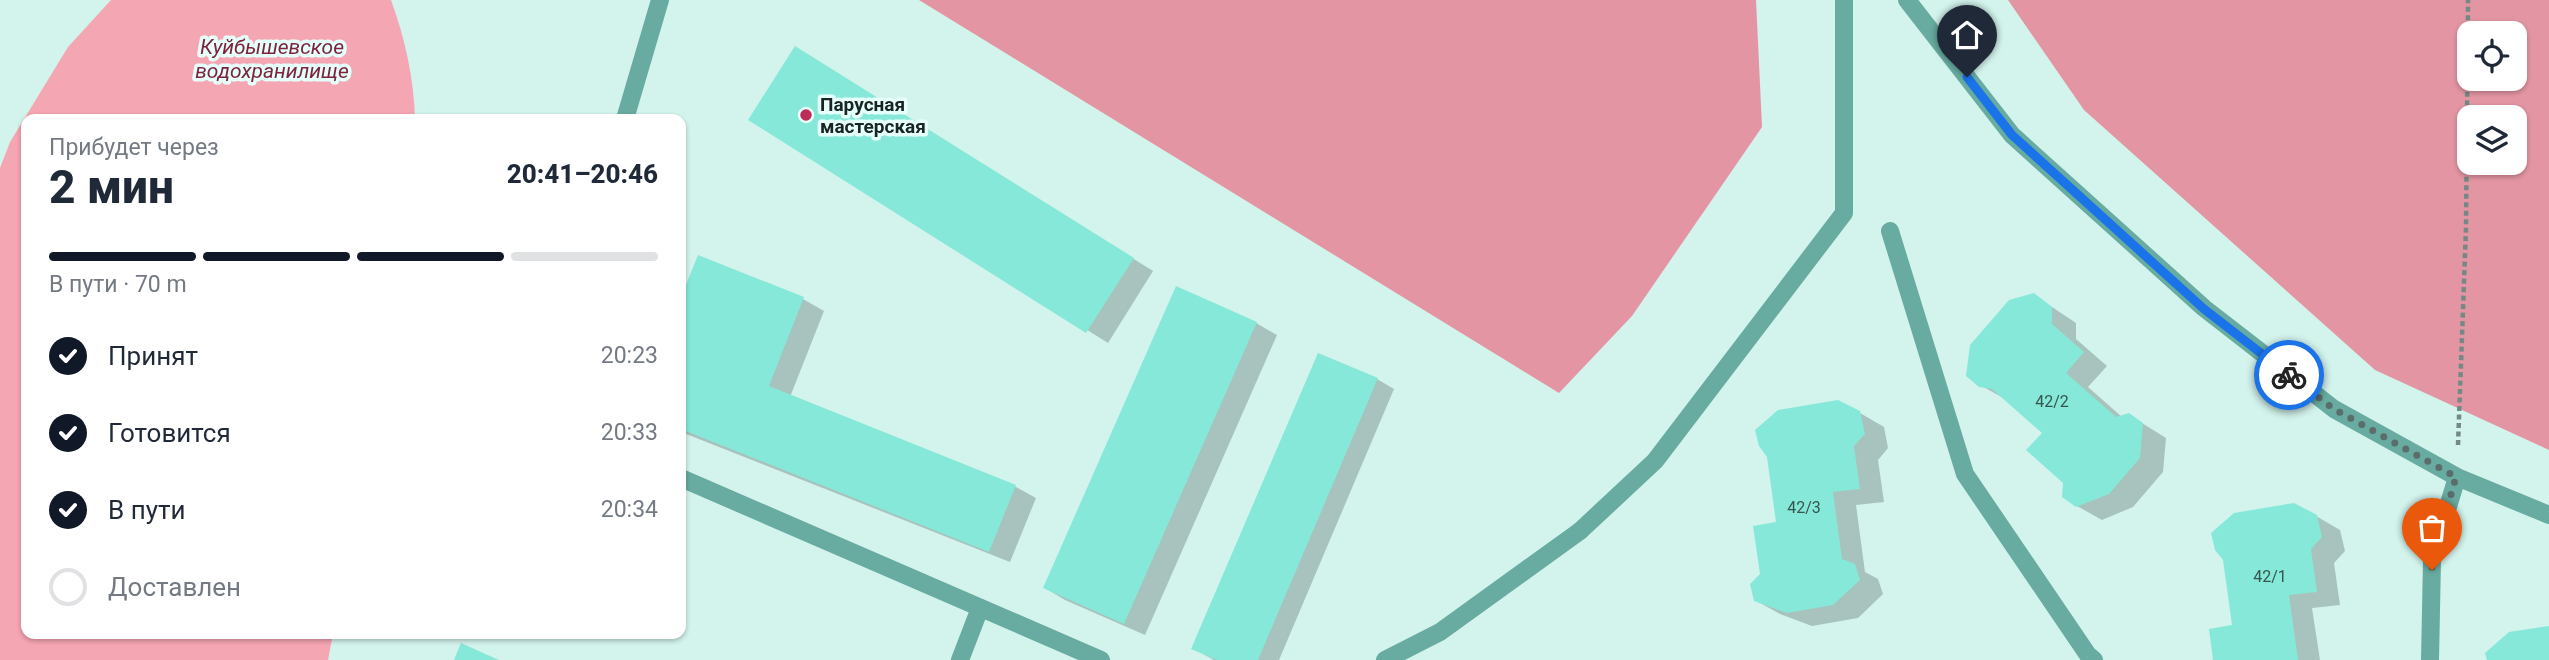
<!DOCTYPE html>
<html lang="ru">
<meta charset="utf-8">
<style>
:root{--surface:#fff;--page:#f6f6f7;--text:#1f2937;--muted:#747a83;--line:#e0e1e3;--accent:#111827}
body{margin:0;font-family:Roboto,sans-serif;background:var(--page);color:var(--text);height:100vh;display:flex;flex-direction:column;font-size:26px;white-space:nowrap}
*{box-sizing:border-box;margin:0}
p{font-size:23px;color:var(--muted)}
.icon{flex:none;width:38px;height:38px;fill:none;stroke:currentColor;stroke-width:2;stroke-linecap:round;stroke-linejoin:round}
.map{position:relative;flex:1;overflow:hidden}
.panel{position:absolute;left:21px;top:114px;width:665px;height:525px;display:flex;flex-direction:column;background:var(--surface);border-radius:14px;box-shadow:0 2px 5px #0004}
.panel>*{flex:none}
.tools{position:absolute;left:2457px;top:21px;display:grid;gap:14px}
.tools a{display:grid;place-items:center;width:70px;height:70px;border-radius:14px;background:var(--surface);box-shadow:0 2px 5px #0004;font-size:35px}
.pin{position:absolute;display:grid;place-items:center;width:60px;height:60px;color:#fff;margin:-72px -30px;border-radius:50% 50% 50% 0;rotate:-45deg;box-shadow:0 0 7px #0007}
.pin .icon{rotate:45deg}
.courier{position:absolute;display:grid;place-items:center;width:70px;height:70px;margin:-35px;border:5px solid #1a73e8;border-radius:50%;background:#fff;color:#222;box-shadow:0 2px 9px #0007}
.summary em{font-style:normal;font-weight:800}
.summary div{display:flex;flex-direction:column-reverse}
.summary{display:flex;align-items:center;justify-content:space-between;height:119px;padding:0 28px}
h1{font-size:46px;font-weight:800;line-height:52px}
.bar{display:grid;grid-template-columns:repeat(4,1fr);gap:10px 7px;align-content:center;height:84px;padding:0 28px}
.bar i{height:9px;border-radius:5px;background:var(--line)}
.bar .on{background:var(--accent)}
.bar p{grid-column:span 4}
ol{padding:0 28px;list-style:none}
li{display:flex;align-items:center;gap:21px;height:77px}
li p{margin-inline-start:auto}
li .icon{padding:7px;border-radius:50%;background:var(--accent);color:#fff;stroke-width:4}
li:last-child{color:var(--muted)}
li i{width:38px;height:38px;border:4px solid var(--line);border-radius:50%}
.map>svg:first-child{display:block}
.forest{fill:#e395a3;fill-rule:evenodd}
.water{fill:#f5a6b3}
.shadow{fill:#0003}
.building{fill:#86e8d8}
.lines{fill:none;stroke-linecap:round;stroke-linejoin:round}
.path{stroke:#748985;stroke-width:4.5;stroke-dasharray:5 3.5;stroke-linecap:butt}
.lane{stroke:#68aba0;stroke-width:18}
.street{stroke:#68aba0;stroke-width:18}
.done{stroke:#5b6d6a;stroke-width:7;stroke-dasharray:0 12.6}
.route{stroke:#1a73e8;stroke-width:9}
.poi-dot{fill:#bc2d59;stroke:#e5fffa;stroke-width:2.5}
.labels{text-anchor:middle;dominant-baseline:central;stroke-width:7;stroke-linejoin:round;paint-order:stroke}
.number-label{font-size:16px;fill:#355650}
.poi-label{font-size:19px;font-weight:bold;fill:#1a2523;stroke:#e5fffa;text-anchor:start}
.water-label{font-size:21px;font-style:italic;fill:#7e233c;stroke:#e5fffa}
</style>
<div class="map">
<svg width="2549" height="660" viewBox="0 0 2549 660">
<rect width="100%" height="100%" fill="#d3f3ed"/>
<g class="forest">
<polygon points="919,0 1756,0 1762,127 1632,316 1559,393"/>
<path d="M2008,0h541v450l-174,-80 -291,-260zM2469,33h46v46h-46zM2469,117h46v46h-46z"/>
</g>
<path class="water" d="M111,0h280c14,38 23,79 24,119h-389v515h307l-5,26h-328v-492l10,-26 58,-95z"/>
<g class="shadow">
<polygon points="816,60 1153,271 1108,343 750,119"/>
<polygon points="699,257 803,299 824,311 790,397 1016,487 1036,498 1010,562 681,432 681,301"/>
<polygon points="2034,295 2076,323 2076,339 2107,366 2088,387 2122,417 2129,415 2166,438 2163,472 2133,507 2102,520 2077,506 2044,433 2005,399 1980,385"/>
<polygon points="1256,323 1277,335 1145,635 1065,600 1045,588"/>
<polygon points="1377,379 1394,389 1279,660 1214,660 1194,649"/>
<polygon points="1860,413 1884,427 1888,448 1878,460 1884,502 1856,505 1865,572 1878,579 1883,594 1858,618 1812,626 1780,614 1755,600 1778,524"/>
<polygon points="2316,516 2340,530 2345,551 2334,563 2340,605 2312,608 2320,660 2215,660 2234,627"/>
</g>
<g class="building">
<polygon points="795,46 1134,258 1086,333 748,120"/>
<polygon points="698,255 804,297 769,386 1016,485 989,552 681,429 681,297"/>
<polygon points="1176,286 1257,322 1124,624 1043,588"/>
<polygon points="2034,293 2052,307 2052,324 2084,352 2066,373 2116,417 2129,413 2143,423 2140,458 2109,494 2076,507 2062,497 2063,483 2026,450 2042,433 1992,389 1979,387 1966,376 1970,345 2009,300"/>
<polygon points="1318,353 1378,378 1258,660 1217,660 1191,649"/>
<polygon points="1838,400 1860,411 1865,434 1854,446 1860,489 1833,492 1842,559 1855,564 1860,580 1833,605 1787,613 1754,601 1750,584 1760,574 1753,526 1776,522 1767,457 1759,446 1755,430 1778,410"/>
<polygon points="2294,503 2317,515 2322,537 2311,549 2317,592 2289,595 2298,660 2213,660 2209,629 2232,625 2223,560 2215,550 2211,533 2234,513"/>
<polygon points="2549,626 2549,660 2487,660 2485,653 2509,632"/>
<polygon points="461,643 499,660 454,660"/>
</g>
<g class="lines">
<polyline class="path" points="2458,445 2466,228 2468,0"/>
<g class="lane">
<polyline points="1890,231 1965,474 2088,655 2094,660"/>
<polyline points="681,478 1101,660"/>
<polyline points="960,660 980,608"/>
<polyline points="1385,660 1440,632 1580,531"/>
<polyline points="2430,660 2432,560 2457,477"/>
</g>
<g class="street">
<polyline points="1907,0 2012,135 2204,308 2334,409 2457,477 2549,515"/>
<polyline points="625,119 660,0"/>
<polyline points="1580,531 1655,461 1844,213 1844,0"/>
</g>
</g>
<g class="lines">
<polyline class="done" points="2289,375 2334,409 2456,477 2432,560 2432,570"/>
<polyline class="route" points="1967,77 2012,135 2204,309 2289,375"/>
</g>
<circle class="poi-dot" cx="806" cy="115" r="7"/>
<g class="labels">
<g class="number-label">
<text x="2052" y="401">42/2</text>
<text x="1804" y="507">42/3</text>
<text x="2270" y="576">42/1</text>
</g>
<g class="poi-label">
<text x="820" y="104">Парусная<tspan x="820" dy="22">мастерская</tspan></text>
</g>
<g class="water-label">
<text x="272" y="47">Куйбышевское<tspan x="272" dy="24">водохранилище</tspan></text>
</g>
</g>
</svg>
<div class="tools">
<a><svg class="icon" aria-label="locate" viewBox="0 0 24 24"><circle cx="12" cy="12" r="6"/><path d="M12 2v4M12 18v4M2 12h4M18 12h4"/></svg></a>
<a><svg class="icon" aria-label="layers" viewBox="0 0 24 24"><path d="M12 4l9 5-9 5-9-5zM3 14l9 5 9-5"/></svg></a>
</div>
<div class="pin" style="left:2432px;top:570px;background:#ea580c"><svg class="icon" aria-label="bag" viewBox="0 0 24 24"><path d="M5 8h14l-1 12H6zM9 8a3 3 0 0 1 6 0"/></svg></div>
<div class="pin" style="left:1967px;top:77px;background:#1f2937"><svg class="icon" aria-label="home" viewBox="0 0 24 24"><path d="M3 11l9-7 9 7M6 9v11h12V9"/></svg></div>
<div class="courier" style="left:2289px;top:375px"><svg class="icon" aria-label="bike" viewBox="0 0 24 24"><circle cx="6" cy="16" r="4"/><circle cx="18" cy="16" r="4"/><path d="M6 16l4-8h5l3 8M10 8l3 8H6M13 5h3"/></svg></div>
<section class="panel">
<div class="summary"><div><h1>2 мин</h1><p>Прибудет через</p></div><em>20:41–20:46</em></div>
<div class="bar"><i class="on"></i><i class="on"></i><i class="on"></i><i></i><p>В пути · 70 m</p></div>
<ol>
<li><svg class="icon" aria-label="check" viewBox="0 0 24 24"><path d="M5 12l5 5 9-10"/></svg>Принят<p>20:23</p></li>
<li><svg class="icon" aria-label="check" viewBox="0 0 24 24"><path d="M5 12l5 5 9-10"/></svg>Готовится<p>20:33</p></li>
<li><svg class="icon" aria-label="check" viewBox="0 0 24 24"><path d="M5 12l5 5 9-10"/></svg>В пути<p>20:34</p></li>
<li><i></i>Доставлен</li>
</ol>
</section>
</div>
